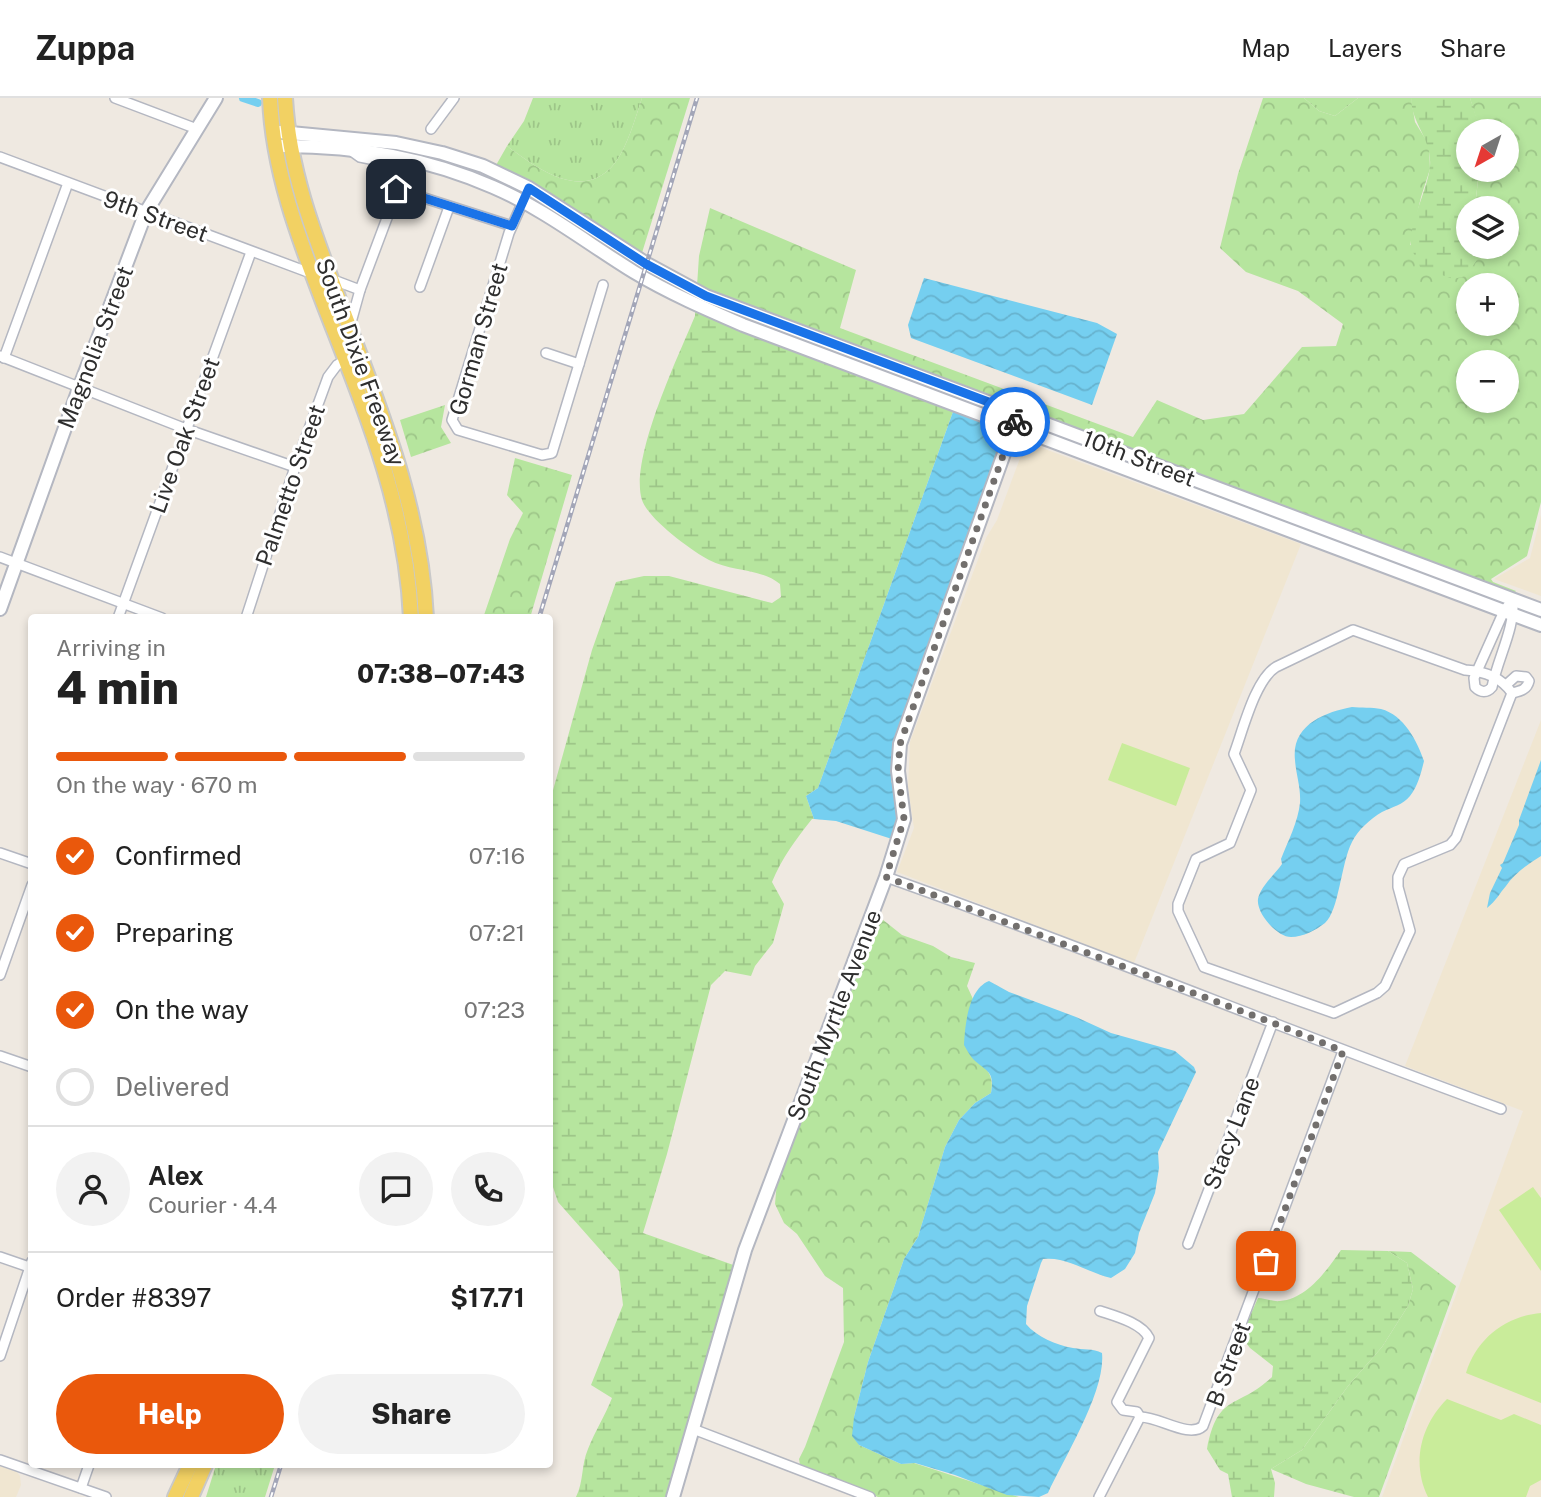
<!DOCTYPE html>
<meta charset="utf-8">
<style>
:root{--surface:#fff;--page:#f2f2f2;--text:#222;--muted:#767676;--line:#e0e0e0;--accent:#ea580c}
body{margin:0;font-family:"Public Sans",sans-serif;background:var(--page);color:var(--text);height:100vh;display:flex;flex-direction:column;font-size:26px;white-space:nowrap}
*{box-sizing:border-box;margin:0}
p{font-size:23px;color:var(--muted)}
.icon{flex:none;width:38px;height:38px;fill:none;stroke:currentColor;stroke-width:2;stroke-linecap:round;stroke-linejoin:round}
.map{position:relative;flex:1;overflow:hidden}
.details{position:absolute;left:28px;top:516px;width:525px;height:854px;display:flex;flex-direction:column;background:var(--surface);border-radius:7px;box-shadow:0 4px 10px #0003}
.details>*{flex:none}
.needle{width:46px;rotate:219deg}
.buttons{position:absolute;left:1456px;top:21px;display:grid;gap:14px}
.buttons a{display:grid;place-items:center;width:63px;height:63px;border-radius:50%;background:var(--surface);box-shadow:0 4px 10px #0003;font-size:35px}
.pin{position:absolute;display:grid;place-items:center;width:60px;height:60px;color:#fff;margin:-30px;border-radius:14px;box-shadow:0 4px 10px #0006}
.courier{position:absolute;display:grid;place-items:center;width:70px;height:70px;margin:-35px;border:5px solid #1a73e8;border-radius:50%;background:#fff;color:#222;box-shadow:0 2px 9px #0007}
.overview em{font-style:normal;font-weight:800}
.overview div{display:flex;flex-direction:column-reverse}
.overview{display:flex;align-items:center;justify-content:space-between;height:119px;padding:0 28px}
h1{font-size:46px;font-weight:800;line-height:52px}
.bar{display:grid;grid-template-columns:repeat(4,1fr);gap:10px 7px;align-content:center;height:84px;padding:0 28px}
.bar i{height:9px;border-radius:5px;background:var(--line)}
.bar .on{background:var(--accent)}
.bar p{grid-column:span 4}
.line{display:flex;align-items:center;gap:18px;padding:0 28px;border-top:2px solid var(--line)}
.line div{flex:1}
.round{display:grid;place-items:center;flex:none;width:74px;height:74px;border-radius:37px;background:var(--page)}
ol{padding:0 28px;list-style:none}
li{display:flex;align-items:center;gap:21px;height:77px}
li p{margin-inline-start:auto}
li .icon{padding:7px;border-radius:50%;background:var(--accent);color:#fff;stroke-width:4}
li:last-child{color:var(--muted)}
li i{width:38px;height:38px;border:4px solid var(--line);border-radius:50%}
.action{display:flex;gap:14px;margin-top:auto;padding:14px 28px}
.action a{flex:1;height:80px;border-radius:42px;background:var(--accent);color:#fff;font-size:28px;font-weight:800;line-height:80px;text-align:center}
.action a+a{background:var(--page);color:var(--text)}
header{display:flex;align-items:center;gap:42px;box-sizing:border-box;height:98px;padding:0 35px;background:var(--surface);border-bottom:2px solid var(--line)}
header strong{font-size:33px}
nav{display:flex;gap:38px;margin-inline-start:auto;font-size:24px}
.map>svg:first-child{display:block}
.education{fill:#f0e6d1}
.grass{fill:url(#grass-tufts)}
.forest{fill:url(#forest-crowns);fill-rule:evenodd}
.wetland{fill:url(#wetland-marsh)}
.pitch{fill:#c9ec9a}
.water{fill:url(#water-waves)}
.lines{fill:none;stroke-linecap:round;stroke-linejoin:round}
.canal{stroke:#75cff0;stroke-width:8}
.street-casing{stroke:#b4b7c1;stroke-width:12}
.secondary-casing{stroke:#b4b7c1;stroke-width:16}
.primary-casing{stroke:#c9c9c9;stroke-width:18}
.street{stroke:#fff;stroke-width:9}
.secondary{stroke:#fff;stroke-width:12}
.primary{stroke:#f2d163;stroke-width:14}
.rail-casing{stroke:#a3a6b8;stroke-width:4.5}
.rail{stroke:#fff;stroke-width:2;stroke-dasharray:5;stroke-linecap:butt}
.done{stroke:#726f6d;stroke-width:7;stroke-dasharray:0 12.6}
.route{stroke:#1a73e8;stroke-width:9}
.labels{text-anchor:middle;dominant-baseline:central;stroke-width:6;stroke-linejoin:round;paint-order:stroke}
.street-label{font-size:23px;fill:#2e2e2e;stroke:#fff}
</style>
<header>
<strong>Zuppa</strong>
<nav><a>Map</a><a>Layers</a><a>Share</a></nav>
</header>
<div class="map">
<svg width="1541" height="1399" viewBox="0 0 1541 1399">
<defs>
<pattern id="grass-tufts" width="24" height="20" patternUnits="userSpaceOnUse" patternTransform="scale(1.75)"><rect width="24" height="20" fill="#b6e59e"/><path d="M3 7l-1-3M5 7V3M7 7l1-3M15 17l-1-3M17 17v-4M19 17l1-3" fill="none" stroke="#9dc588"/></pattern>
<pattern id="forest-crowns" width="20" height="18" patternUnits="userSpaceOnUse" patternTransform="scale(1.75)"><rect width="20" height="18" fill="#b6e59e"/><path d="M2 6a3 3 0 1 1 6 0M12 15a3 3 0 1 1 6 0" fill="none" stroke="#9dc588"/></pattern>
<pattern id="wetland-marsh" width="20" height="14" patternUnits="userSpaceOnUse" patternTransform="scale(1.75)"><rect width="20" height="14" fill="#b6e59e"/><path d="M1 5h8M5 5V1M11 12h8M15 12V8" fill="none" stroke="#9dc588"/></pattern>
<pattern id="water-waves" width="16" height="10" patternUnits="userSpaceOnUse" patternTransform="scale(1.75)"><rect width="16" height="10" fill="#75cff0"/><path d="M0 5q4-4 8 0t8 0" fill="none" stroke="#66b2ce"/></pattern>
</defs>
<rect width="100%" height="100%" fill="#efe9e1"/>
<g class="education">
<polygon points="1026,344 1301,446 1134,865 897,774 914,730 908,689 910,644 986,440 997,422"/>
<polygon points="1541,417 1541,498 1494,481 1530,460"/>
<polygon points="1541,622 1541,1399 1382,1399 1523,1013 1405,968"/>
<polygon points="0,1368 17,1374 20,1378 21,1387 16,1399 0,1399"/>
</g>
<g class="grass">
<path d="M533,0h109c-7,21 -14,47 -27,65 -32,40 -77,6 -108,-17l17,-25z"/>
<polygon points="1304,0 1358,0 1335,18 1319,13"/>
<polygon points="216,1367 275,1367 265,1399 206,1399"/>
</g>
<g class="forest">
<path d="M642,0h48l-49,158 -146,-89 12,-21c31,23 76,57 108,17 13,-18 20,-44 27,-65z"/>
<path d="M1263,0h41l15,13 16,5 23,-18h53l4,24 14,23 1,24 -9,28 -11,48 71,10 -2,-8h28v-39h-32l4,-38h28v-39h-27l-10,-33h71v404l-14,54 -36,23 2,3 23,9 -3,3 -816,-308 2,-30 11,-48 146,62 -16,58 293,109 24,-37 46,20 41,-6 58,-67 34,-1 7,-22 -45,-33 -52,-19 -26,-24 18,-74zM1468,187h39v39h-39zM1468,264h39v39h-39z"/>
<polygon points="696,197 1014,318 1011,323 696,203"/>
<polygon points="445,307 441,329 451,345 411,359 400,322"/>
<polygon points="1020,320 1507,503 1503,508 1019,326"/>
<polygon points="515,360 572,377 530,520 483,520 510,441 523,415 507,397"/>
<path d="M877,817l25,20 31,11 18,11 24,6 -8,23 6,13 2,61c14,9 19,17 16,33l-16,10 -16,17 -14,27 -27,90 -14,22 -36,103 -14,55 5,28 42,19 13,-1 105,34h-141l-78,-32 -1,-6 6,-12 39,-105 -1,-54 -18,-12 -28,-42 -13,-11 -9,-19 2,-23z"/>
<polygon points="1388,1153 1411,1154 1456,1188 1379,1399 1354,1399 1306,1386 1271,1371 1302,1352 1348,1288 1382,1249 1408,1208 1413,1191 1407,1165"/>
</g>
<g class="wetland">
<path d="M1411,0h59l10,30v3h-12v39h11l-4,38h-7v39h11l2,7 -15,22 -13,3 -33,-12c-2,-6 -7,-14 -9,-20 -4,-18 18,-62 19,-81 2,-28 -18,-40 -19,-68z"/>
<path d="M695,211l259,100 -136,379 -12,8 8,23h-2c-16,20 -30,39 -40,63l12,22 -11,39 -18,23 -4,10 -26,-5 -14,14 -44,169 -24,79 96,34 -66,230h-97c8,-16 5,-32 12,-48 7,-18 17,-33 24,-51l-21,-13 32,-80 -4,-34 -61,-69 -8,-24v-377l42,-151 24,-68 28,-6h25l103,27 9,-6 -1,-13c-20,-16 -48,-12 -71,-24 -17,-9 -61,-41 -67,-60 -13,-40 36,-143 53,-184z"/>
<path d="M1341,1152l47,1 19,12 6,26 -5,17 -26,41 -34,39 -46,64 -31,19 4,14 -1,14h-42l-4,-23 -8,-4 -13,-21c11,-57 30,-39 65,-72l1,-11 -23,-18 -9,-12 17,-38c7,0 15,4 22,3 27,-2 47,-31 61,-51z"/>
</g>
<g class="pitch">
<polygon points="1122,645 1190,670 1176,708 1108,682"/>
<polygon points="1533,1089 1541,1100 1541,1173 1499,1112"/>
<path d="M1541,1215v90l-75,-30c10,-34 40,-57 75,-60z"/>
<path d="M1447,1301l54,21 13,-6 27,11v55l-11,6 -4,11h-98c-17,-34 -7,-72 19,-98z"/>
</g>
<g class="water">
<polygon points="924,180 1097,225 1117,236 1092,307 911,240 908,227"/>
<polygon points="954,311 1009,331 895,662 891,683 898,700 900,721 895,742 836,723 814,721 806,698 818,690"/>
<path d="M1352,609c9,1 20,0 29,2 23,6 36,32 43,52 -3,12 -6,25 -14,35 -7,9 -18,11 -28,16 -12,7 -24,18 -30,30 -11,21 -13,69 -27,81 -9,7 -22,14 -34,14 -14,0 -35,-24 -33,-38 2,-12 17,-25 24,-35l-1,-5c7,-18 17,-37 19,-56 1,-16 -4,-28 -5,-43 -4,-35 30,-48 57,-53z"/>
<path d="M1541,662v96c-13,8 -27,18 -35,30 -7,8 -10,15 -19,22l3,-15 12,-25 -2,-3 3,-2 16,-38v-5z"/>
<path d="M989,883l20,11 67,25 35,16 64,18 19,16 2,5 -38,80 1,16 -4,25 -16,40 -4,20 -10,16 -14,9c-23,-5 -44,-22 -68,-19l-2,4 -14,43 -1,18c11,13 30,21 47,24 10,2 20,0 29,5 4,38 -38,105 -54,140l-9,4 -32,-2 -52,-20 -40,-12 -14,1 -42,-19 -7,-9 2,-19 14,-55 36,-103 14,-22 27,-90 14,-27 16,-17 16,-10c4,-22 -4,-21 -17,-33 -4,-4 -7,-10 -10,-15 1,-19 4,-56 25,-64z"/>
</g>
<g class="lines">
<polyline class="canal" points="243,0 258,5"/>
<g class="street-casing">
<g id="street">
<polyline points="115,0 197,31"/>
<polyline points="431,31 454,0"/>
<polyline points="0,59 313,176"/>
<polyline points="529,90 509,135 452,322 458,332 542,357 552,355 603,187"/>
<polyline points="396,91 512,128"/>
<polyline points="331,181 360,192"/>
<polyline points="420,189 449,109"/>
<polyline points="350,228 360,192 396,96 399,78 395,69 390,65 360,59 353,54"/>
<polyline points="546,255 579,266"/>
<polyline points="0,258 186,331 295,369"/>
<polyline points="4,260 68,85"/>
<polyline points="0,459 162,520"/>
<path d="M1513,501c2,30 -15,58 -21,88 -5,6 -11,6 -17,0l-1,-9 30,-67z"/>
<polyline points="118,520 251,154"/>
<polyline points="246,520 295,369 328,279 337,267 346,262"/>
<path d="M1353,532l112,40c18,1 36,7 47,23l-56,145 -6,7 -46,19 -6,13v10l12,44 -25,55 -8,7 -43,20 -130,-46 -26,-56v-7l18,-45 34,-16 21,-53 -17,-36c9,-24 21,-74 42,-87z"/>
<path d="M1506,587l10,-9 10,1 3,4c-2,9 -9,10 -17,12"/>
<polyline points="0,755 32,766"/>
<path d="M886,779c207,73 409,157 615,232"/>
<polyline points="0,877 32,787"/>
<polyline points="0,958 32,969"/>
<polyline points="1188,1146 1273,924"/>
<polyline points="0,1159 32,1170"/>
<polyline points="0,1258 32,1163"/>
<path d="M1140,1319c18,-1 49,22 63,9l140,-375"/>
<polyline points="693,1331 870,1399"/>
<polyline points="0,1362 106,1399"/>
<polyline points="81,1390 89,1367"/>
<path d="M1099,1399l41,-80 -3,-5 -14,-2 -6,-8 32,-64c-7,-15 -34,-22 -49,-27"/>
</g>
</g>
<g class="secondary-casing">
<g id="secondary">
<polyline points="280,34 396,45 442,55 483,68 529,90 647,166 706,198 1541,512"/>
<path d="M275,48c74,-1 150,11 218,41 51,22 94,56 141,85 35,21 72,37 109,53l798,300"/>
<polyline points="0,511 80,288 146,114 216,0"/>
<polyline points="673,1399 745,1152 886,779 904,721 898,673 900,646 1016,322"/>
</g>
</g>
<g class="primary-casing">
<g id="primary">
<path d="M270,0c3,74 29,141 55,209 40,103 81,199 86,311"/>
<path d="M285,0c4,71 28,134 53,199 39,105 83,207 88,321"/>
<polyline points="175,1399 190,1367"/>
<polyline points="191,1399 205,1367"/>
</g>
</g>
<use href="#street" class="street"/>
<use href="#secondary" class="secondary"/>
<use href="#primary" class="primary"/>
<g class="rail-casing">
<g id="rail">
<polyline points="539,520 697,0"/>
<polyline points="271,1399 281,1367"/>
</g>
</g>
<use href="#rail" class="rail"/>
</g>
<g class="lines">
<polyline class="done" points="1015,324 900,646 898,673 904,721 886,779 1273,925 1343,953 1266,1163"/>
<polyline class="route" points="396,91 512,128 529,90 646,166 706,198 1018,315 1015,324"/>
</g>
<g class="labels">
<g class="street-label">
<text transform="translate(156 118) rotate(20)">9th Street</text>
<text transform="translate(478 241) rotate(-74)">Gorman Street</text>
<text transform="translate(95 249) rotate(-69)">Magnolia Street</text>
<text transform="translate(361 264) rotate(70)">South Dixie Freeway</text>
<text transform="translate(184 337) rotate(-70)">Live Oak Street</text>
<text transform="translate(1139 360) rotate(21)">10th Street</text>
<text transform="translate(290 387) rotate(-71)">Palmetto Street</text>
<text transform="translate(834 917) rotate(-69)">South Myrtle Avenue</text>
<text transform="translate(1231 1035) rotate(-69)">Stacy Lane</text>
<text transform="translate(1228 1266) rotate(-70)">B Street</text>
</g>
</g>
</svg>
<div class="buttons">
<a><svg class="needle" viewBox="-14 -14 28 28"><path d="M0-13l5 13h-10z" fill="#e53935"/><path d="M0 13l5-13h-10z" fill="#767676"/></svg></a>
<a><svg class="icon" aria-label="layers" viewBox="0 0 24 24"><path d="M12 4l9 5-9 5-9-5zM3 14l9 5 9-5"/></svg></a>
<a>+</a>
<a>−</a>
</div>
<div class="pin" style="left:1266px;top:1163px;background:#ea580c"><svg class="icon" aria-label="bag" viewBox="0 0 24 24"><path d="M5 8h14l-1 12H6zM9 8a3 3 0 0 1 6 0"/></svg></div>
<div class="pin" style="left:396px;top:91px;background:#1f2937"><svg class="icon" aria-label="home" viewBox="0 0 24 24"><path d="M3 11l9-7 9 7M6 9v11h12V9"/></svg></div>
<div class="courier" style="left:1015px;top:324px"><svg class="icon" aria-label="bike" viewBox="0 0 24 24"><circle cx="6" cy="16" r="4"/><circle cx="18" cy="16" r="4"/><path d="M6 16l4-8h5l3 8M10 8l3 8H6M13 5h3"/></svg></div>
<section class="details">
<div class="overview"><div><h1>4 min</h1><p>Arriving in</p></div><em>07:38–07:43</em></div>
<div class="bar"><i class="on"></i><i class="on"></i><i class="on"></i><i></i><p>On the way · 670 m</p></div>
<ol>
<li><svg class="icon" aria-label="check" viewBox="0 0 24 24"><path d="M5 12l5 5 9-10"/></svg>Confirmed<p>07:16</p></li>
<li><svg class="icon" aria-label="check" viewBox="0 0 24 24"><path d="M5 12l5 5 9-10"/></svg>Preparing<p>07:21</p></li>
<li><svg class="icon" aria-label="check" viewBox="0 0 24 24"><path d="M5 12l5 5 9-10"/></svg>On the way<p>07:23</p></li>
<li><i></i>Delivered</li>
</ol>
<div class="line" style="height:126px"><a class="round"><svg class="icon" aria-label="person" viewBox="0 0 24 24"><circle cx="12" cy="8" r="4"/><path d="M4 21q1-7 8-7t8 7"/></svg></a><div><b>Alex</b><p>Courier · 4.4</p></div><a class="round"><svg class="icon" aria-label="chat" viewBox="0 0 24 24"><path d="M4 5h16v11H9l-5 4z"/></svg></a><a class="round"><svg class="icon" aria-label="phone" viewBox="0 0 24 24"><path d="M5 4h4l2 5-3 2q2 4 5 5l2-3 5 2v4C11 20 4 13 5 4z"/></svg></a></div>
<div class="line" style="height:91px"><div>Order #8397</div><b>$17.71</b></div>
<div class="action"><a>Help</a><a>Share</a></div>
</section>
</div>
